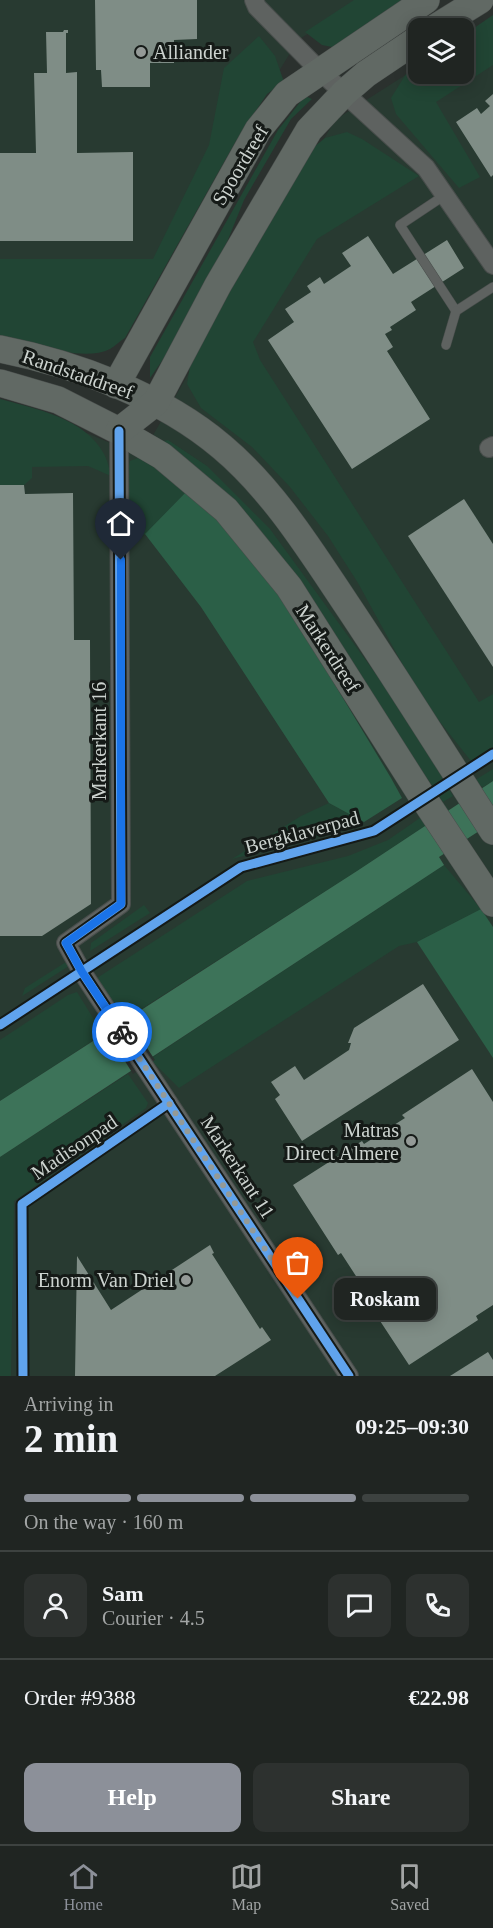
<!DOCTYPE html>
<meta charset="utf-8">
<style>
:root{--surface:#202522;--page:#2d312f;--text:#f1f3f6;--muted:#a2a5a5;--line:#3d4240;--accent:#8c9099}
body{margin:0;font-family:"Times New Roman",serif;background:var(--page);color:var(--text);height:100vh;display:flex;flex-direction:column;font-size:22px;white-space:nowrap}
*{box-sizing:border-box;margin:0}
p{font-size:20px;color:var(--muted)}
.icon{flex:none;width:33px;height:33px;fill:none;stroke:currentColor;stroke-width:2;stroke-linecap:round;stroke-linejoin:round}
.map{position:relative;height:1376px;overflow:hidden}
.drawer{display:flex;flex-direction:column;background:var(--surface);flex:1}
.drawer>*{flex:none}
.fabs{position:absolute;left:408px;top:18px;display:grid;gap:12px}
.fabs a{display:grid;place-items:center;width:66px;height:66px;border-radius:12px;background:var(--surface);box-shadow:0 3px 15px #0003,0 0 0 2px var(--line);font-size:30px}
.pin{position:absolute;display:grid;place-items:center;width:51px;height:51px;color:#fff;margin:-62px -26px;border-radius:50% 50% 50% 0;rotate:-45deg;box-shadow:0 0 6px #0007}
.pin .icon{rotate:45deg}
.courier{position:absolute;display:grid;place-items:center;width:60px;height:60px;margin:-30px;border:4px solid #1a73e8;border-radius:50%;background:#fff;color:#222;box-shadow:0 2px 8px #0007}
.bubble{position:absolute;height:42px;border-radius:12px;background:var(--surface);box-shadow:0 3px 15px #0003,0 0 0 2px var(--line);font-size:20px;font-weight:800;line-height:42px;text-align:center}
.headline em{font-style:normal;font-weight:800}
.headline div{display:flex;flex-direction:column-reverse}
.headline{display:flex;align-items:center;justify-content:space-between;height:102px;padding:0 24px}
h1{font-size:39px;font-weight:800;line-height:45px}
.bar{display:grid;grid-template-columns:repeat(4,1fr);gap:9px 6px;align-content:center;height:72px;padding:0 24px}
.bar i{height:8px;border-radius:4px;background:var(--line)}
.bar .on{background:var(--accent)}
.bar p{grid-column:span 4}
.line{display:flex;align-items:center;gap:15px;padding:0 24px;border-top:2px solid var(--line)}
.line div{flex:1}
.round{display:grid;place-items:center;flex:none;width:63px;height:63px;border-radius:12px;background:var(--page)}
.button{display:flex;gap:12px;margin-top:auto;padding:12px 24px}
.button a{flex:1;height:69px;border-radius:12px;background:var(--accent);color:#fff;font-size:24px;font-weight:800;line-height:69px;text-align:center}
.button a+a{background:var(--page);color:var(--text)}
.menu{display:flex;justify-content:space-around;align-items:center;height:84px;border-top:2px solid var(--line);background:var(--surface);font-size:16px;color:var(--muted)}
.menu a{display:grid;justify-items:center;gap:3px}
.menu .on{color:var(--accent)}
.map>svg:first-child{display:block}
.built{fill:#283a31}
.green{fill:#214534}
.forest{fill:#2b5f47}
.water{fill:#3d7359}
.pier{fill:#2b312e}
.building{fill:#7f8d86}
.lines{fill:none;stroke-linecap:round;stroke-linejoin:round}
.service-casing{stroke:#484d4b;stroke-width:10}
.minor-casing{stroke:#484d4b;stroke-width:20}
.secondary-casing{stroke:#484d4b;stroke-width:28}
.service{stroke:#5e6260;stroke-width:9}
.minor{stroke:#5e6260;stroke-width:18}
.secondary{stroke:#616964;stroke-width:27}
.cycleway-casing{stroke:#151a17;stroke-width:13}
.cycleway{stroke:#60a3ed;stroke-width:9}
.done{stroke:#949a97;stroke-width:6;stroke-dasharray:0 10.8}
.route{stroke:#1a73e8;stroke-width:8}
.poi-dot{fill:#949a97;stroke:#151a17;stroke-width:2}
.labels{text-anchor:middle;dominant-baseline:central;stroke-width:6;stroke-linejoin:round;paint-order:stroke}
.poi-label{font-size:20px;fill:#ccd3cf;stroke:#151a17;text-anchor:end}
.street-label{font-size:20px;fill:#ccd3cf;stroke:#151a17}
</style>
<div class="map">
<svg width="493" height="1376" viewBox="0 0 493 1376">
<rect width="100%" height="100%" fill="#2b312e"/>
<g class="built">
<polygon points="0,0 362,0 298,40 110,349 0,337"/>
<polygon points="493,19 493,1376 7,1376 0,1149 0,409 56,420 141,456 335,120 418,67 418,74 464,74"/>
</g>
<g class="green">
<polygon points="354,0 412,0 337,48 322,45 305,32"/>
<polygon points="493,15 493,65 436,102 480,177 459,188 396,114 391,98 406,74 418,65 418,74 464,74 464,35"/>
<path d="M259,36l16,20 9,26 -17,12 -30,45 -112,199c-5,3 -10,8 -15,11 -28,14 -80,-7 -110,-12v-78h153l56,-114 15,-77z"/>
<polygon points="305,96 312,99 291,119 244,200 227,242 171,348 150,378 150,357 278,130"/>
<polygon points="347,132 362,139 419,176 317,239 253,342 260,360 479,702 493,694 493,748 471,761 421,698 358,583 328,536 290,487 252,447 201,408 187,384 191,360 308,152 325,138"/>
<path d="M0,399c36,10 85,19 104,55 4,7 5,15 7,22l-23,-10 -56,1v11l-8,7h-24z"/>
<polygon points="168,440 207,466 270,529 413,725 453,796 443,802 449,810 357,871 124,1020 97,978 247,881 348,856 388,840 443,802 389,721 161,442"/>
<polygon points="138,458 156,467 187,491 145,534 129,543 128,468 130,461"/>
<polygon points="493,769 493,781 483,787 472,782"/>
<polygon points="329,803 364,822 308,840 232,859 301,816"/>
<polygon points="444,865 481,909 417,942 399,946 179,1088 150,1059"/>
<polygon points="144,905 150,913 90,951 91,943"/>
<polygon points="66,962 72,964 22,996 25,988"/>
<polygon points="77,992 103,1034 0,1101 0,1040 68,995"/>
<polygon points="128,1074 148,1103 146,1108 14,1201 11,1376 0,1376 0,1157"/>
</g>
<g class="forest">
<polygon points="187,491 214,516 284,600 391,778 402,798 364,822 329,803 201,607 145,534"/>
<polygon points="481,909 493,927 493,1058 417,942"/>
</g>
<polygon class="water" points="493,781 493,822 439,857 444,865 0,1157 0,1101 357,871"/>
<polygon class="pier" points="126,1016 155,1060 133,1074 105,1029"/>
<g class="building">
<polygon points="95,0 197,0 197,39 174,40 174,63 150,63 150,87 102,87 101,70 96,70"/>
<polygon points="64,30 68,30 68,33 66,33 66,73 77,72 77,153 133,152 133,241 0,241 0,153 36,153 34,73 47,73 46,32 63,32"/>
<polygon points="493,94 493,175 491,177 456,122 477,108 481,114 490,106 485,101"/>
<polygon points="368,236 393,274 447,240 464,268 411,302 416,310 390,327 392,330 385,334 393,347 387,351 430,419 352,469 268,340 294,322 285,309 311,292 307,286 320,277 324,284 351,266 342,253"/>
<polygon points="0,485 24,485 25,494 73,493 74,640 90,640 91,904 42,936 0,936"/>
<polygon points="464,499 493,544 493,667 408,536"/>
<polygon points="423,984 459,1040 302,1141 275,1099 280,1095 271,1082 295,1066 304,1080 349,1050 351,1043 348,1043 354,1028"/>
<polygon points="472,1069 493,1102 493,1305 476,1316 478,1320 409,1365 363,1295 367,1293 341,1253 338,1255 293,1185 362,1141 364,1144 405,1118 402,1115"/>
<polygon points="210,1245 214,1253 212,1254 260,1329 262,1327 271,1340 215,1376 75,1376 77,1256 111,1310"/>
<polygon points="488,1352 493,1360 493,1376 450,1376"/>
</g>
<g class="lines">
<g class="service-casing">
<g id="service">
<polyline points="445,195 400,225 456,311 493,287"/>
<polyline points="446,345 456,311"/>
</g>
</g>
<g class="minor-casing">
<g id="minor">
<polyline points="254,0 257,7 320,71 426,168 493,265"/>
<polyline points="119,431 121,904 66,943 82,972 349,1376"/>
<polyline points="489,448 493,446"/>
</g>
</g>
<g class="secondary-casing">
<g id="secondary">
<polyline points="435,28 480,0"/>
<path d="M0,349c76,15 162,47 222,98 50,42 87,101 123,155 51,76 99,153 148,229"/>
<polyline points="0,383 58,400 119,431 162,456 226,510 289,587 420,793 493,903"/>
<polyline points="116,385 258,130 287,94 426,0"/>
<polyline points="119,431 156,402 218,285 309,130 344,93 366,74 418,39"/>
</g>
</g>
<use href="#service" class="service"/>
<use href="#minor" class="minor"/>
<use href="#secondary" class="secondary"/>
<g class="cycleway-casing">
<g id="cycleway">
<polyline points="119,431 121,904 66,943 82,972 349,1376"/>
<polyline points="0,1025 241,867 374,831 493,754"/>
<polyline points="23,1376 22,1204 169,1103"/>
</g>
</g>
<use href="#cycleway" class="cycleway"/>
</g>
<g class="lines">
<polyline class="done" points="122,1032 298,1299"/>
<polyline class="route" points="121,560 121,904 66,943 82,972 122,1032"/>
</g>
<g class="poi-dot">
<circle cx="141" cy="52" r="6"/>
<circle cx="411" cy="1141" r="6"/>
<circle cx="186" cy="1280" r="6"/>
</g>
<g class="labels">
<g class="poi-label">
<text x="153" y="52" text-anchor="start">Alliander</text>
<text x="399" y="1130">Matras<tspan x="399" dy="23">Direct Almere</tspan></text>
<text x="174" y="1280">Enorm Van Driel</text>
</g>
<g class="street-label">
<text transform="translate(240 165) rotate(-59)">Spoordreef</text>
<text transform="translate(78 374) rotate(19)">Randstaddreef</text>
<text transform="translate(328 648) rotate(57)">Markerdreef</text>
<text transform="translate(99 741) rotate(-90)">Markerkant 16</text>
<text transform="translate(302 832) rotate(-15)">Bergklaverpad</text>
<text transform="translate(74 1147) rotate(-34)">Madisonpad</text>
<text transform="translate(238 1167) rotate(57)">Markerkant 11</text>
</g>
</g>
</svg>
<div class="fabs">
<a><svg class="icon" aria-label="layers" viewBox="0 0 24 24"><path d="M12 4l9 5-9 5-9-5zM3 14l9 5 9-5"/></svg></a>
</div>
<div class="pin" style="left:298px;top:1299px;background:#ea580c"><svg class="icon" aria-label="bag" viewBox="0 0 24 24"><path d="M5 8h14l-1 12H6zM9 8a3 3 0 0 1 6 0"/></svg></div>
<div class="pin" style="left:121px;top:560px;background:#1f2937"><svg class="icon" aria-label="home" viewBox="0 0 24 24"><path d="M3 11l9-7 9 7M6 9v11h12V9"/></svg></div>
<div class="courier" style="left:122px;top:1032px"><svg class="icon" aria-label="bike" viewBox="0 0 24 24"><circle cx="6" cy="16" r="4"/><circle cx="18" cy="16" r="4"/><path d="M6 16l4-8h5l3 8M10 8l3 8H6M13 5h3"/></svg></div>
<div class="bubble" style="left:334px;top:1278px;width:102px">Roskam</div>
</div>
<section class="drawer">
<div class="headline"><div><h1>2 min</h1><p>Arriving in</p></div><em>09:25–09:30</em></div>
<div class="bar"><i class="on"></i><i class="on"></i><i class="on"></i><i></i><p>On the way · 160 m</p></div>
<div class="line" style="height:108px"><a class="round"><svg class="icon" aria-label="person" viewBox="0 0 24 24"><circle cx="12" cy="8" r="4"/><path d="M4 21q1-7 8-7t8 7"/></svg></a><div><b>Sam</b><p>Courier · 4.5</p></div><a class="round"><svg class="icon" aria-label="chat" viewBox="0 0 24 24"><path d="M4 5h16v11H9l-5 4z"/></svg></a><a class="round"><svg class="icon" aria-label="phone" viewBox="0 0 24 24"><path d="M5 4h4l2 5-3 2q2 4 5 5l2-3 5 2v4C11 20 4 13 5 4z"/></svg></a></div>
<div class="line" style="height:78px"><div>Order #9388</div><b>€22.98</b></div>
<div class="button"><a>Help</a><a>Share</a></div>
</section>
<nav class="menu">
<a class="on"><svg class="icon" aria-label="home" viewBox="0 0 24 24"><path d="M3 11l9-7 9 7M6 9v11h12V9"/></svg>Home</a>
<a><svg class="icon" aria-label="map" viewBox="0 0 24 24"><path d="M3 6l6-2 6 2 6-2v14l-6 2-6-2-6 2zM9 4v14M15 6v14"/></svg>Map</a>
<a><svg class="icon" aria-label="saved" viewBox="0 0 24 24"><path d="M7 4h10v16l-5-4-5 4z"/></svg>Saved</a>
</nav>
